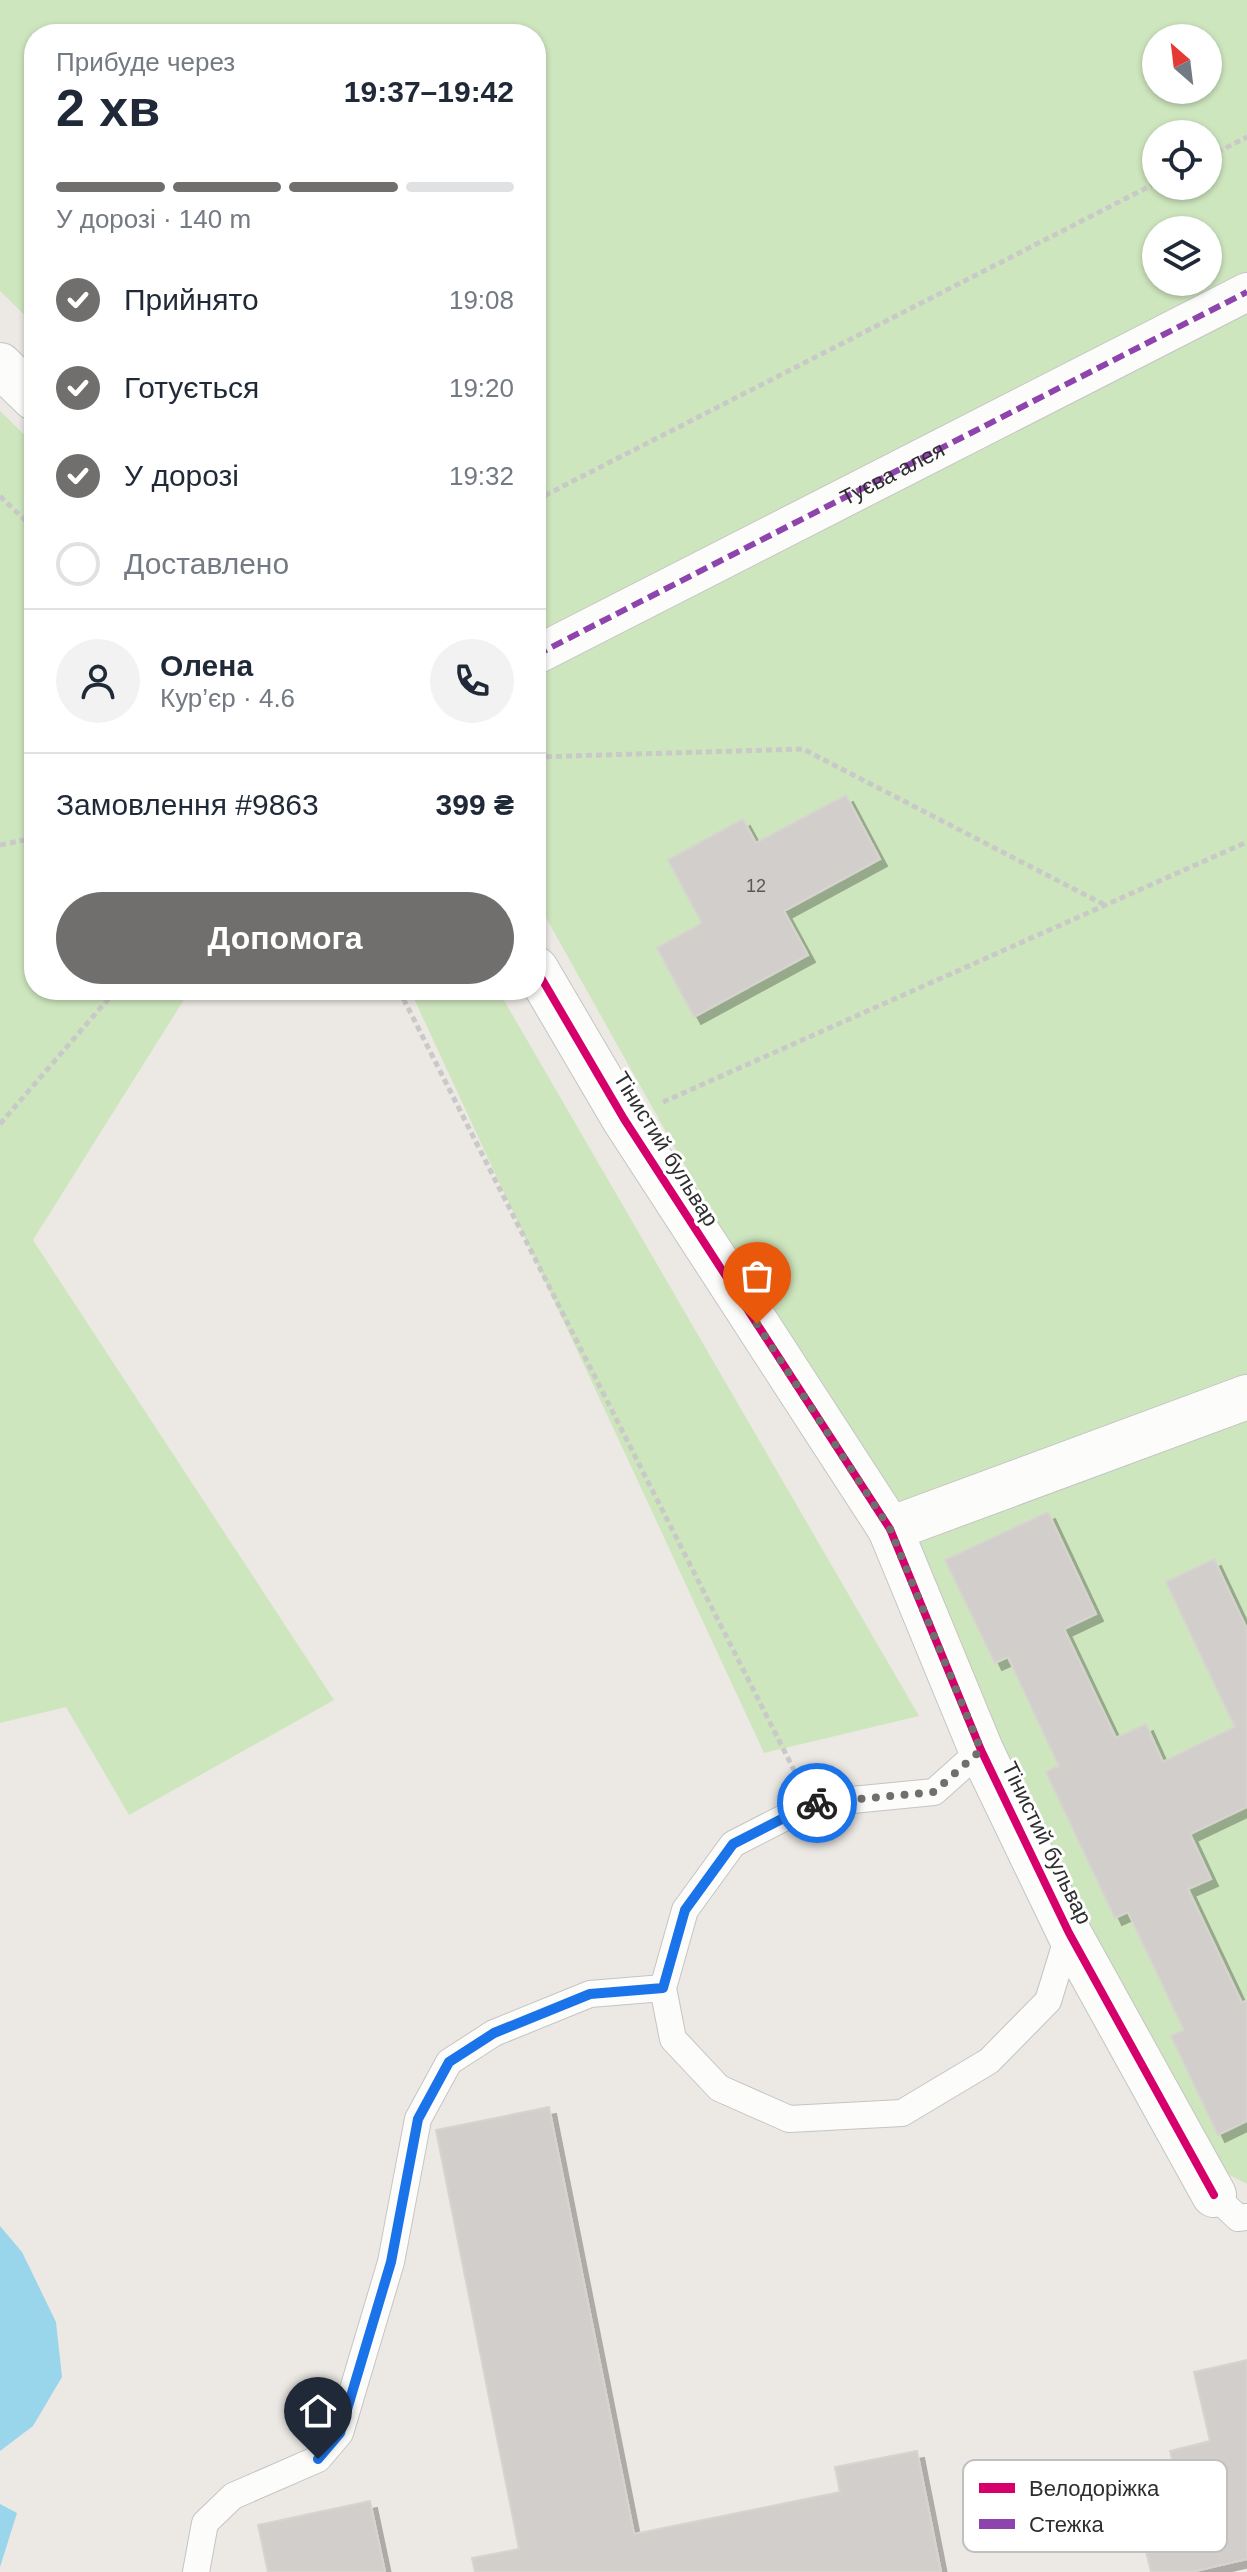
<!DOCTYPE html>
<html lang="uk">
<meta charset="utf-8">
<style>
:root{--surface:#fff;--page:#f2f2f3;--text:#1f2937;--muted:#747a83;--line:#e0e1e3;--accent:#706f6e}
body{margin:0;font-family:Arial,sans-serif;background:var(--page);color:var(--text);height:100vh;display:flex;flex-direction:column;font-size:30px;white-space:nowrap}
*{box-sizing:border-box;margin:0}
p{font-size:26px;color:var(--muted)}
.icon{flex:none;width:44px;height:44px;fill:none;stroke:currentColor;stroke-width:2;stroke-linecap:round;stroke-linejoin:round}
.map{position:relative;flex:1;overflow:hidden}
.details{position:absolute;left:24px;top:24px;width:522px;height:976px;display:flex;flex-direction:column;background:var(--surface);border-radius:32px;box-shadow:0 2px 6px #0004}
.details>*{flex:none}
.needle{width:52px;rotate:332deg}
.fabs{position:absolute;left:1142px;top:24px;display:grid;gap:16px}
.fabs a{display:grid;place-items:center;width:80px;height:80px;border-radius:50%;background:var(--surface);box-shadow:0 2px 6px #0004;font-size:40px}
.pin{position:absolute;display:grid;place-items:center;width:68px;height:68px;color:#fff;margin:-82px -34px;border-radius:50% 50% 50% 0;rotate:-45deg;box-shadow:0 0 8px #0007}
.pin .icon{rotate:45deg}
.courier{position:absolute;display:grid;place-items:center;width:80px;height:80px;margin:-40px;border:6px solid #1a73e8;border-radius:50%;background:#fff;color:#222;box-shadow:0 2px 10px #0007}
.overview em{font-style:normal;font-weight:700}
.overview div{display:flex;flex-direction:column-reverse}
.overview{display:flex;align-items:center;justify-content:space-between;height:136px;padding:0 32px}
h1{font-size:52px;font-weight:700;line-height:60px}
.bar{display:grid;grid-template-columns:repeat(4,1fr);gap:12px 8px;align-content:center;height:96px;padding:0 32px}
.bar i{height:10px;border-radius:6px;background:var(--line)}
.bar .current{background:var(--accent)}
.bar p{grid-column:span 4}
.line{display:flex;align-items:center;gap:20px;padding:0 32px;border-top:2px solid var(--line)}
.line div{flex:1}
.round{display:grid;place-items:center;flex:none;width:84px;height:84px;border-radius:42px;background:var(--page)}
ol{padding:0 32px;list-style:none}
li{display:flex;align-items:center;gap:24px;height:88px}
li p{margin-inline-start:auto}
li .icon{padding:8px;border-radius:50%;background:var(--accent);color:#fff;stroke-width:4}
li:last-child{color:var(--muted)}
li i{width:44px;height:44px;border:4px solid var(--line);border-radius:50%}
.action{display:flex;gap:16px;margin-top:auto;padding:16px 32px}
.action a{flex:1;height:92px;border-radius:48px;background:var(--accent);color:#fff;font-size:32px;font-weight:700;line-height:92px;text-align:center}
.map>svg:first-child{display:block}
.green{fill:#cee6be;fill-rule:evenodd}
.water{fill:#99d6ec}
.building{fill:#d1cecb;stroke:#d7d4d0;stroke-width:2;filter:url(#shadow)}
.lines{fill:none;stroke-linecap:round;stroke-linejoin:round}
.service-casing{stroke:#c5c4c5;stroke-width:28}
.pedestrian-casing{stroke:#c5c4c5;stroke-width:40}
.minor-casing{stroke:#c5c4c5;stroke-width:46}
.path{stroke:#c9c9c8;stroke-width:5;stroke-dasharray:6 4;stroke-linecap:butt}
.service{stroke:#fcfcfb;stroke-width:26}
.pedestrian{stroke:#fcfcfb;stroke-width:38}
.minor{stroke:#fcfcfb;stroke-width:44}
.quiet{stroke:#8e44ad;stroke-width:6;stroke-dasharray:12 6;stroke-linecap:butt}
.cycleway-casing{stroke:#fff;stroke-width:13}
.cycleway{stroke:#d6006c;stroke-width:8}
.done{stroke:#706f6e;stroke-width:8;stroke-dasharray:0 14.4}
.route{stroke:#1a73e8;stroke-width:10}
.labels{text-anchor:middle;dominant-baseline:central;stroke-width:6;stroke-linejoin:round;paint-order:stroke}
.number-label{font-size:18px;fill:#585857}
.street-label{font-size:22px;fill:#2e2e2e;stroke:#fff}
.key{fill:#fff;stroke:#c0c0c0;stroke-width:2}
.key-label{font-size:22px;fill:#2e2e2e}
</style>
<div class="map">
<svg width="1247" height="2572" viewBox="0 0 1247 2572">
<defs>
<filter id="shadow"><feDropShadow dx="7" dy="7" stdDeviation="0" flood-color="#0004"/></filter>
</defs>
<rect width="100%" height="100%" fill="#ece8e4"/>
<g class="green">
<path d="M0,0h1247v2184l-48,-25 -331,-667 -332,-592v-866h-502v290l-34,-33zM1156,38h52v52h-52zM1156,134h52v52h-52zM1156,230h52v52h-52z"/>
<polygon points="0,411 34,444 34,990 190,990 33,1240 334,1700 129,1815 66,1707 0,1723"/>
<polygon points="410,990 498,990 919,1716 764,1753"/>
</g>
<g class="water">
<polygon points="0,2226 22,2252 56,2322 62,2377 33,2426 0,2451"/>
<polygon points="0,2504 17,2513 0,2567"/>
</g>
<g class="building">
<polygon points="846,795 880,859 784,911 808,955 694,1017 657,948 702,923 668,860 743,819 756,843"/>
<polygon points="1048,1512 1096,1614 1064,1629 1116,1738 1146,1724 1163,1762 1235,1727 1166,1582 1214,1559 1247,1629 1247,1807 1190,1834 1211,1879 1188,1889 1242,2003 1247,2000 1247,2121 1218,2135 1171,2036 1184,2030 1128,1912 1115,1918 1046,1772 1059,1766 1008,1657 995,1663 945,1560"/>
<polygon points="549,2107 634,2534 840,2492 835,2467 917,2451 941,2572 475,2572 472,2558 519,2549 436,2130"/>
<polygon points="1247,2360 1247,2559 1191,2572 1151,2572 1141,2531 1187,2520 1170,2451 1210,2441 1194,2372"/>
<polygon points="370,2501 385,2572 268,2572 258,2525"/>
</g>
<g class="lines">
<g class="service-casing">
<g id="service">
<polyline points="981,1750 934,1792 811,1804 733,1844 685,1910 663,1988 673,2039 719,2088 789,2119 902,2113 989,2061 1048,2001 1069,1933"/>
<polyline points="1214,2195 1238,2218 1247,2217"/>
<polyline points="196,2572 205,2523 233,2496 318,2459 340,2433 391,2262 418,2119 449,2062 494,2033 590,1994 663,1988"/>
</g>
</g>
<g class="pedestrian-casing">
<g id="pedestrian">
<path id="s1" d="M536,655l711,-363"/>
</g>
</g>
<g class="minor-casing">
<g id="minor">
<polyline points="0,365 34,398"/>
<polyline points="536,969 624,1119 890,1529 981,1750 1069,1933 1214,2195"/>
<polyline points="890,1529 1247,1397"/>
</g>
</g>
<g class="path">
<polyline points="1208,157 1247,137"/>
<polyline points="0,496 34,529"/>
<polyline points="536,500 1156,183"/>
<polyline points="536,757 803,749 1103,904"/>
<polyline points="0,845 34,838"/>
<polyline points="399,990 796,1774"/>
<polyline points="663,1102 1247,842"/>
<polyline points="0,1124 116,990"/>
</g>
<use href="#service" class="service"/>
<use href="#pedestrian" class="pedestrian"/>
<use href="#minor" class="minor"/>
<polyline class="quiet" points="536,655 1247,292"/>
<g class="cycleway-casing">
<polyline id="cycleway" points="536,969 624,1119 890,1529 981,1750 1069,1933 1214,2195"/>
</g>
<use href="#cycleway" class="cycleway"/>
</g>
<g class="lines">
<polyline class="done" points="757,1324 890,1529 981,1750 934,1792 817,1803"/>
<polyline class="route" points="318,2459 340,2433 391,2262 418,2119 449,2062 494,2033 590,1994 663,1988 685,1910 733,1844 811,1804 817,1803"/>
</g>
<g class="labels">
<g class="number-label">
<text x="756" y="886">12</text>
</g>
<g class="street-label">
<text stroke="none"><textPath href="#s1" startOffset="400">Туєва алея</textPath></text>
<text transform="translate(666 1149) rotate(58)">Тінистий бульвар</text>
<text transform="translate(1047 1843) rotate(64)">Тінистий бульвар</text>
</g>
</g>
<rect x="963" y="2460" width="264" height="92" rx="12" class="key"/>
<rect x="979" y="2483" width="36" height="10" fill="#d6006c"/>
<rect x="979" y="2519" width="36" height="10" fill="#8e44ad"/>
<g class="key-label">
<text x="1029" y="2496">Велодоріжка</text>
<text x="1029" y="2532">Стежка</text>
</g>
</svg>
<div class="fabs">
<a><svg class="needle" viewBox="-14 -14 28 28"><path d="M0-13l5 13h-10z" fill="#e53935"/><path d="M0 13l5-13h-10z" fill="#747a83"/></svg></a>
<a><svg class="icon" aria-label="locate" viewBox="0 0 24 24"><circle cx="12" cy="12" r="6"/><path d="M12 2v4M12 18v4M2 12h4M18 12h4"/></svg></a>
<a><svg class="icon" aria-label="layers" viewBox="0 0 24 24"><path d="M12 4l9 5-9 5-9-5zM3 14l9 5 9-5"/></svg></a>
</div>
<div class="pin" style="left:757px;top:1324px;background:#ea580c"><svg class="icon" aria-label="bag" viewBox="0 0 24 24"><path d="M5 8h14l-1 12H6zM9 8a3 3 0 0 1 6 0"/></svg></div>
<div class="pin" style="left:318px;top:2459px;background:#1f2937"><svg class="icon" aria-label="home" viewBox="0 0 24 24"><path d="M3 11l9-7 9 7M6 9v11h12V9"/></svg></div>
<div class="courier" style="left:817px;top:1803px"><svg class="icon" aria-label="bike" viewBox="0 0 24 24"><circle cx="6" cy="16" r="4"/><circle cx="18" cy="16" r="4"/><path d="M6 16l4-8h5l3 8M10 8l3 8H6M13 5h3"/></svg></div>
<section class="details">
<div class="overview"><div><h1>2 хв</h1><p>Прибуде через</p></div><em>19:37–19:42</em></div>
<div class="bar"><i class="current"></i><i class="current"></i><i class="current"></i><i></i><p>У дорозі · 140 m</p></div>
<ol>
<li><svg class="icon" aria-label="check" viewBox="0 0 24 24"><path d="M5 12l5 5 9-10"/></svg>Прийнято<p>19:08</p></li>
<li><svg class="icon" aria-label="check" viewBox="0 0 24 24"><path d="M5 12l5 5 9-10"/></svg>Готується<p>19:20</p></li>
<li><svg class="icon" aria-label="check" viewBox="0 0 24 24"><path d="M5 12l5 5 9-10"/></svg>У дорозі<p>19:32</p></li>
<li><i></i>Доставлено</li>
</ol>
<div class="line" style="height:144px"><a class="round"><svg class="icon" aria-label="person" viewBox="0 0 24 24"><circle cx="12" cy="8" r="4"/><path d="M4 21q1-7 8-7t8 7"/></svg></a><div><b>Олена</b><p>Кур’єр · 4.6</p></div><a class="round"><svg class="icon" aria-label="phone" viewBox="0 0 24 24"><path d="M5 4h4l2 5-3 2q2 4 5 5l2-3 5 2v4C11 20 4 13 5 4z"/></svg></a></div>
<div class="line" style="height:104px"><div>Замовлення #9863</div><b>399 ₴</b></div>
<div class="action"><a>Допомога</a></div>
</section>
</div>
